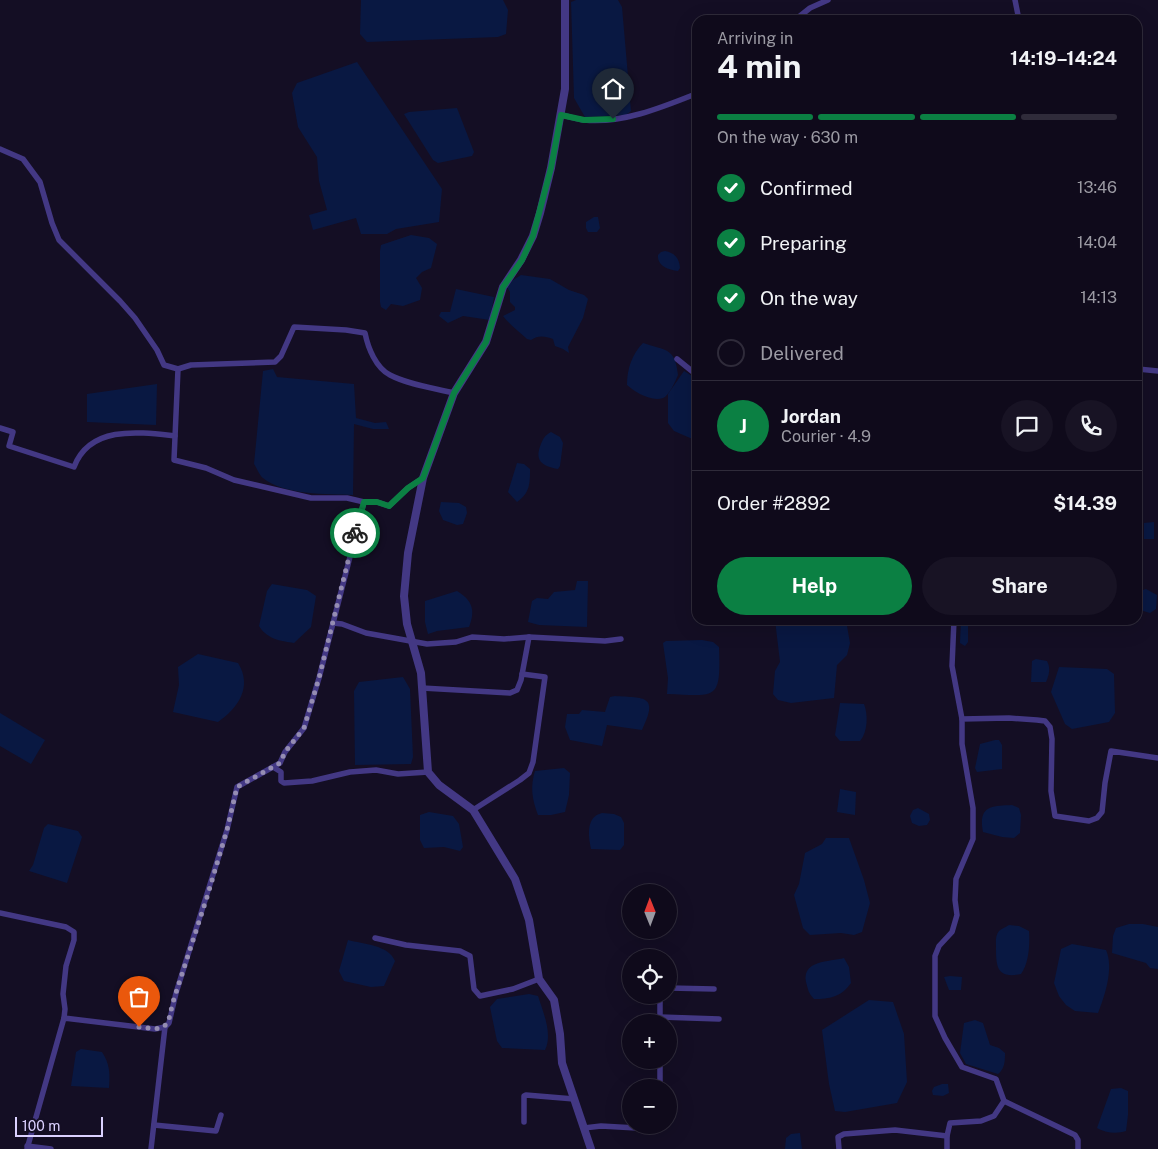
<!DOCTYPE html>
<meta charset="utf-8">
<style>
:root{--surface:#0f0a1b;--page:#181324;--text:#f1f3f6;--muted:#9b9aa3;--line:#2f2b3a;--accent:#0b8043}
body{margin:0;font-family:"Public Sans",sans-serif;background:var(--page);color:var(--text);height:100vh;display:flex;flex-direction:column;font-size:19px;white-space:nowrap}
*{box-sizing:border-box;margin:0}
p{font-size:16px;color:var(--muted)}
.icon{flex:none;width:28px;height:28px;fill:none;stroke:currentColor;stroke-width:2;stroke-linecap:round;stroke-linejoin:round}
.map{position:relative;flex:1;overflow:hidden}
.sheet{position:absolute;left:692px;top:15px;width:450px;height:610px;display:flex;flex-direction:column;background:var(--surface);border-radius:15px;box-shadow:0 5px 20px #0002,0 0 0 1px var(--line)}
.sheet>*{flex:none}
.needle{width:32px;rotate:359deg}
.tools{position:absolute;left:622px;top:884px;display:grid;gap:10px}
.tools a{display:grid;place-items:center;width:55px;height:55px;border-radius:50%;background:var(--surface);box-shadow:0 5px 20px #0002,0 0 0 1px var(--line);font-size:25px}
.scale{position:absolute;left:15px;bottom:12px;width:88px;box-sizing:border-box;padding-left:5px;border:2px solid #dbd1ff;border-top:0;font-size:14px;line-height:18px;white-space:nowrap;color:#dbd1ff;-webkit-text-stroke:4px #140e24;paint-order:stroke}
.pin{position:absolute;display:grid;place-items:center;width:42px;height:42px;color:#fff;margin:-51px -21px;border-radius:50% 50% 50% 0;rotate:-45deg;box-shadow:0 0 5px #0007}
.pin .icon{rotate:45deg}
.courier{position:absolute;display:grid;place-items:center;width:50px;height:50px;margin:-25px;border:4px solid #0b8043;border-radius:50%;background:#fff;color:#222;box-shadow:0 1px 6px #0007}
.overview em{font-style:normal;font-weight:700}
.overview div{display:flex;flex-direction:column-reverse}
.overview{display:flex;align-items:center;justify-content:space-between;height:85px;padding:0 25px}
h1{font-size:32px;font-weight:700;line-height:38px}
.bar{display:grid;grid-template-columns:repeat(4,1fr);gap:8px 5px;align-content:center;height:60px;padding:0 25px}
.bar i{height:6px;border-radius:4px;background:var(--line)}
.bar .selected{background:var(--accent)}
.bar p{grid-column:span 4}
.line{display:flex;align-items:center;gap:12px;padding:0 25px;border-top:1px solid var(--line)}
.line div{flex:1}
.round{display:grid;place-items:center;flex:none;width:52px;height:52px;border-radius:26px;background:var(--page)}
ol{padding:0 25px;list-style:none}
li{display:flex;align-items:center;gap:15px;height:55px}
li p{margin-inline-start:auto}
li .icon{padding:5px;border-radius:50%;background:var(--accent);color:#fff;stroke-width:4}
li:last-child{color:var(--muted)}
li i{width:28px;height:28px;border:2px solid var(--line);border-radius:50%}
.primary-button{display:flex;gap:10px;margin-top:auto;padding:10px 25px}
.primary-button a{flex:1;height:58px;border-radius:30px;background:var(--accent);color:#fff;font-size:20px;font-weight:700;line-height:58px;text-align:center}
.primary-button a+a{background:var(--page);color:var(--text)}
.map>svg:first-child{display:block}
.water{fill:#091842}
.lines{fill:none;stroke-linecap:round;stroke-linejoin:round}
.minor{stroke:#433884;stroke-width:5.5}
.tertiary{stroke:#433884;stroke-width:8}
.done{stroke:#958db2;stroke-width:5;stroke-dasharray:0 9}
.route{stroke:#0b8043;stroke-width:6}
</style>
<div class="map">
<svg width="1158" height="1149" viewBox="0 0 1158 1149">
<rect width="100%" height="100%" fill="#140e24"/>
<g class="water">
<polygon points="361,0 503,0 508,10 506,34 498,37 367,42 360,34"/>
<polygon points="576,0 618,0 622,7 631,111 626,115 585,117 574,98 571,2"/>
<polygon points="357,62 442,189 439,222 396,229 387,234 361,234 356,218 313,230 309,215 327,210 319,181 317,157 298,127 292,93 297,83"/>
<polygon points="457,108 474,152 472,156 438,163 433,160 404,114 409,112"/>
<polygon points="594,217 598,217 600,228 597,232 588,232 586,228 586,222"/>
<polygon points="411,235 429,238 437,244 431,268 422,272 416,278 422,288 420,300 403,306 391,304 386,310 381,307 380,302 380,251 381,245"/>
<path d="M665,251c10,2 14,7 15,17l-2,3c-10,-1 -21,-5 -20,-16l3,-3z"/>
<path d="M521,275l29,4 19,11 15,5 4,4 -5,19 -15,29 1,6 -6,-4 -8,-3 -2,-7c-8,-3 -15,-4 -22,1l-4,-1c-8,-7 -18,-15 -24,-23l12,-6v-3l-5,-5v-10l-3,-5 6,-7z"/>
<polygon points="456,289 494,297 490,320 463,316 448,323 439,316 441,312 450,312"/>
<path d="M643,343c23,8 32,4 35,32 -2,5 -9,21 -15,23 -12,4 -28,-6 -36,-13 0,-16 5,-31 16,-42z"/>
<path d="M273,369l4,8 77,7 2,34 19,5 11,-1 3,7h-16l-19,-5 -1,71c-26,-1 -70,0 -90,-17 -4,-3 -6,-10 -9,-14l9,-93z"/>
<polygon points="684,371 697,379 697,441 674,431 668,423 668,394"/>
<polygon points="157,384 156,425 87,422 87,394"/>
<path d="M551,432l9,5 3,6 -3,23 -2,3c-16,-3 -24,-8 -17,-25 2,-5 4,-9 10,-12z"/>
<path d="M517,463l7,1 6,5c0,14 0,24 -13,33l-9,-10z"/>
<polygon points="441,502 459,503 466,507 467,513 463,524 457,525 443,520 439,511"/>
<polygon points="1154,522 1154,539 1144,539 1144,523"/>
<polygon points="577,581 588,581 587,627 539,625 528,622 532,601 537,598 548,599 554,592 575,590"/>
<path d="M272,584l35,6 9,6 -5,31 -17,16c-14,-2 -27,-4 -35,-17l8,-35z"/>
<polygon points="1146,589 1157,595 1156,609 1150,613 1140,610 1140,591"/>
<path d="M457,591c15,9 19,19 12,36l-32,4 -9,3 -3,-12v-21z"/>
<polygon points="775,620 846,620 850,643 847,655 837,665 834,698 791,703 778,700 773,694 775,671 780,662"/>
<polygon points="961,620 968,620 968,642 965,646 960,643"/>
<path d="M702,640l11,2 6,5c2,54 -2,49 -52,47l1,-16 -5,-35 3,-2z"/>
<path d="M198,654l40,9c15,24 0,45 -20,59l-45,-10 6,-27 -1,-18z"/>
<path d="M1036,659l11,2c4,7 2,14 -1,21h-15l1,-21z"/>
<polygon points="1059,667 1107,669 1114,674 1115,713 1109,722 1072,729 1065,724 1051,692"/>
<polygon points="403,677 410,689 413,757 411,764 355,765 354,691 359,682"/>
<path d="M615,696c30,2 44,-1 27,34l-35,-5 -5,21 -32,-6 -5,-13 2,-13h12l3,-4 23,2 5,-15z"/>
<path d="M840,703l24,1c4,10 4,28 -4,37h-20l-5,-6z"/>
<polygon points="0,713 45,740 31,764 0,746"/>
<polygon points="995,740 999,740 1002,745 1002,769 977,772 975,768 980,744"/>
<path d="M564,768l6,5 -1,22 -4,17 -14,3h-13c-6,-16 -8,-28 -3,-44z"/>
<polygon points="840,789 856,792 855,815 837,812"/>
<path d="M1012,805l7,3 2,7 -1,18 -6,5 -12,-1 -19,-5c-5,-26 8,-26 29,-27z"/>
<polygon points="918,808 929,814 930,820 927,825 919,826 912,823 910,816 913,810"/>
<polygon points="429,812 453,816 459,824 463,847 460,851 444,847 424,848 420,840 420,815"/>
<path d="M602,813l12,1 7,3 3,6v22l-4,5 -29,-1c-3,-14 -5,-32 11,-36z"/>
<polygon points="48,824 78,831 82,837 67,883 29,871 33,865 44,828"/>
<polygon points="826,838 849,838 864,880 870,903 862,932 854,935 841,933 810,935 803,928 794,895 799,884 805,853 822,844"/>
<polygon points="1129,924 1143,924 1158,927 1158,969 1150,968 1146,963 1112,953 1113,936 1116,928"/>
<path d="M1009,925l10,1 10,5c1,13 0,32 -8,43 -24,5 -25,-7 -25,-27 0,-5 -1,-11 3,-16 2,-2 7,-4 10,-6z"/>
<path d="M348,940c15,4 41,5 47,21l-11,25 -13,1 -27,-6 -5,-10z"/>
<path d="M1072,944l34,6c8,18 -1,45 -8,63l-23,-2 -9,-6 -7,-9 -5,-13 7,-34z"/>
<path d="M844,958l5,9 2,16c-10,14 -21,16 -37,16 -6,-6 -6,-10 -8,-17 -4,-22 23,-20 38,-24z"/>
<polygon points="950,976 962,977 961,990 949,990 944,977"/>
<path d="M529,994l9,2c5,16 15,38 7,54l-43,-2 -5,-7 -7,-34 7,-8z"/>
<polygon points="869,1000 893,1002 904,1034 907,1082 897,1103 845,1112 835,1111 829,1084 822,1030"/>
<path d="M975,1020l8,3 7,22 9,3 6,5c0,7 0,16 -7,21l-32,-10 -6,-11 4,-30z"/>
<path d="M81,1049l21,3c8,12 8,22 7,36l-38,-2 5,-34z"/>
<polygon points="942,1084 948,1084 949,1093 943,1096 933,1095 932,1091 934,1087"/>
<path d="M1121,1088l7,3v24l-2,16c-9,3 -21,2 -29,-3l14,-39z"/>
<polygon points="800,1133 802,1149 785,1149 786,1138 791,1134"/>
</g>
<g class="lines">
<g class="minor">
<polyline points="1015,0 1019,20"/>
<polyline points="795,20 810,8 828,0"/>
<path d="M561,115c7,1 15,4 23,5 38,4 79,-13 114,-27"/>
<polyline points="0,149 23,159 40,182 52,223 59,240 120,301 135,318 157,350 164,365 178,369 174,460 206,468 234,480 311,498 347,498 364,502 319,678 304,728 285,752 280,763 237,787 227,830 176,993 169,1023 165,1027 155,1029 64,1018 27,1149"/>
<polyline points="677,359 698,376"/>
<path d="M178,369l13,-4 84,-3 6,-6 13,-29 52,3 19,3c3,15 11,35 25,42 19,10 44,13 64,18"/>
<polyline points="1138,369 1158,371"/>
<path d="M0,428l13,4 -4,14 65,21c16,-42 65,-35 101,-31"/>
<polyline points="364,502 377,502 389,506 408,488 423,478"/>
<polyline points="954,620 952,666 962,719"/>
<polyline points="333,623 342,624 366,633 427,644 456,642 472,637 504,639 529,637 605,641 621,639"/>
<polyline points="422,688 510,693 517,690 521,680 529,637"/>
<polyline points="273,767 281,772 281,781 284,783 312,781 350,772 376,770 398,774 428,772"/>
<polyline points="473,810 520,780 529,773 533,762 545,677 522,674"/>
<polyline points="0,913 66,927 74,932 74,940 66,966 63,994 65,1009 64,1018"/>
<polyline points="375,938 406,945 460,951 470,956 474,989 480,996 513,989 539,979"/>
<polyline points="669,988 714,989"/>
<polyline points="660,1017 719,1019"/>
<polyline points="660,1022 660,995"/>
<polyline points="660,1060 660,1088"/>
<polyline points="524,1122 524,1096 526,1095 574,1099"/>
<polyline points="154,1125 216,1131 221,1115"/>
<polyline points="584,1128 601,1126 654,1129 660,1125"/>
<polyline points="27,1146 51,1149"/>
<polyline points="151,1149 165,1027"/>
<polyline points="839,1149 838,1137 844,1134 895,1130 947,1136"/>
<polyline points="947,1149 947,1136 950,1123 981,1121 994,1116 1004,1101"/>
<polyline points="1078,1149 1078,1140 1075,1135 1004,1101 996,1079 962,1067 945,1038 935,1016 935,956 939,946 952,932 957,915 955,900 956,879 973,839 973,808 962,744 962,719 1009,718 1037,720 1045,721 1050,727 1052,739 1051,791 1055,816 1089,821 1097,818 1102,812 1105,783 1111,751 1158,758"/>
</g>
<polyline class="tertiary" points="565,0 565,89 551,168 540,213 533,236 521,260 503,287 486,342 454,393 423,478 408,553 404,596 407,624 421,673 428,772 439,785 473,810 515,879 529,920 539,979 554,1000 560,1034 562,1063 591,1149"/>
</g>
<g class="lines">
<path class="done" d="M139,1027c24,3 29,4 33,-22l35,-108 20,-67 10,-43 43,-24 5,-11 19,-24 15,-50 36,-145"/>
<polyline class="route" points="355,533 364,502 377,502 389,506 408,488 423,478 454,393 486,342 503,287 522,260 533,236 551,168 561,115 584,120 613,119"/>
</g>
</svg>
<div class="tools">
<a><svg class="needle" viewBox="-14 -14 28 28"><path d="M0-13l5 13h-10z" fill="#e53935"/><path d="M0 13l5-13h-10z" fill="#9b9aa3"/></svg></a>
<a><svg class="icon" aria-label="locate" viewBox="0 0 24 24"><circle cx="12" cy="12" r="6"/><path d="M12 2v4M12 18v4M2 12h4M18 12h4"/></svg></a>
<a>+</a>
<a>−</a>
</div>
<div class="scale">100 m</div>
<div class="pin" style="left:139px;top:1027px;background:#ea580c"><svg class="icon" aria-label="bag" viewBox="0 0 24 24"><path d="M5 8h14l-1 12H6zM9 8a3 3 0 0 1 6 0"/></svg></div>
<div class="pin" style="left:613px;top:119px;background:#1f2937"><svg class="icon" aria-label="home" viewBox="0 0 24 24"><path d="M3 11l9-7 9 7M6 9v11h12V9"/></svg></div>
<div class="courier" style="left:355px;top:533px"><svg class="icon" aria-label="bike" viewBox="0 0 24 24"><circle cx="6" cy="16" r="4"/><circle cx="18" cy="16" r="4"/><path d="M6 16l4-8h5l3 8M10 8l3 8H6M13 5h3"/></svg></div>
<section class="sheet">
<div class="overview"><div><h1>4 min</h1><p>Arriving in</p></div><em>14:19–14:24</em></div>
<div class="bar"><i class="selected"></i><i class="selected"></i><i class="selected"></i><i></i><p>On the way · 630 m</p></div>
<ol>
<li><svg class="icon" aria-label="check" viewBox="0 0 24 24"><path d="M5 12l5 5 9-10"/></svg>Confirmed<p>13:46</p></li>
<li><svg class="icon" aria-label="check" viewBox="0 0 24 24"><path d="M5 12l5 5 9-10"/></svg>Preparing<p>14:04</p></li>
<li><svg class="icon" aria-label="check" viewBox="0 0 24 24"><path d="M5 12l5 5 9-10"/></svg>On the way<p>14:13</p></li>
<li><i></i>Delivered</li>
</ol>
<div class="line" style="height:90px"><b class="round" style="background:var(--accent);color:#fff">J</b><div><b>Jordan</b><p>Courier · 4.9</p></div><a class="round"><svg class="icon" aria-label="chat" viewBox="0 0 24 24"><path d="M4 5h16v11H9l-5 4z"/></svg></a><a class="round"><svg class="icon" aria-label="phone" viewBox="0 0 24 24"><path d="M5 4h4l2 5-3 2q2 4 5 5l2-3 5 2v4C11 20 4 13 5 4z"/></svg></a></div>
<div class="line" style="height:65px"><div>Order #2892</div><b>$14.39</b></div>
<div class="primary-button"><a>Help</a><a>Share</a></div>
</section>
</div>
